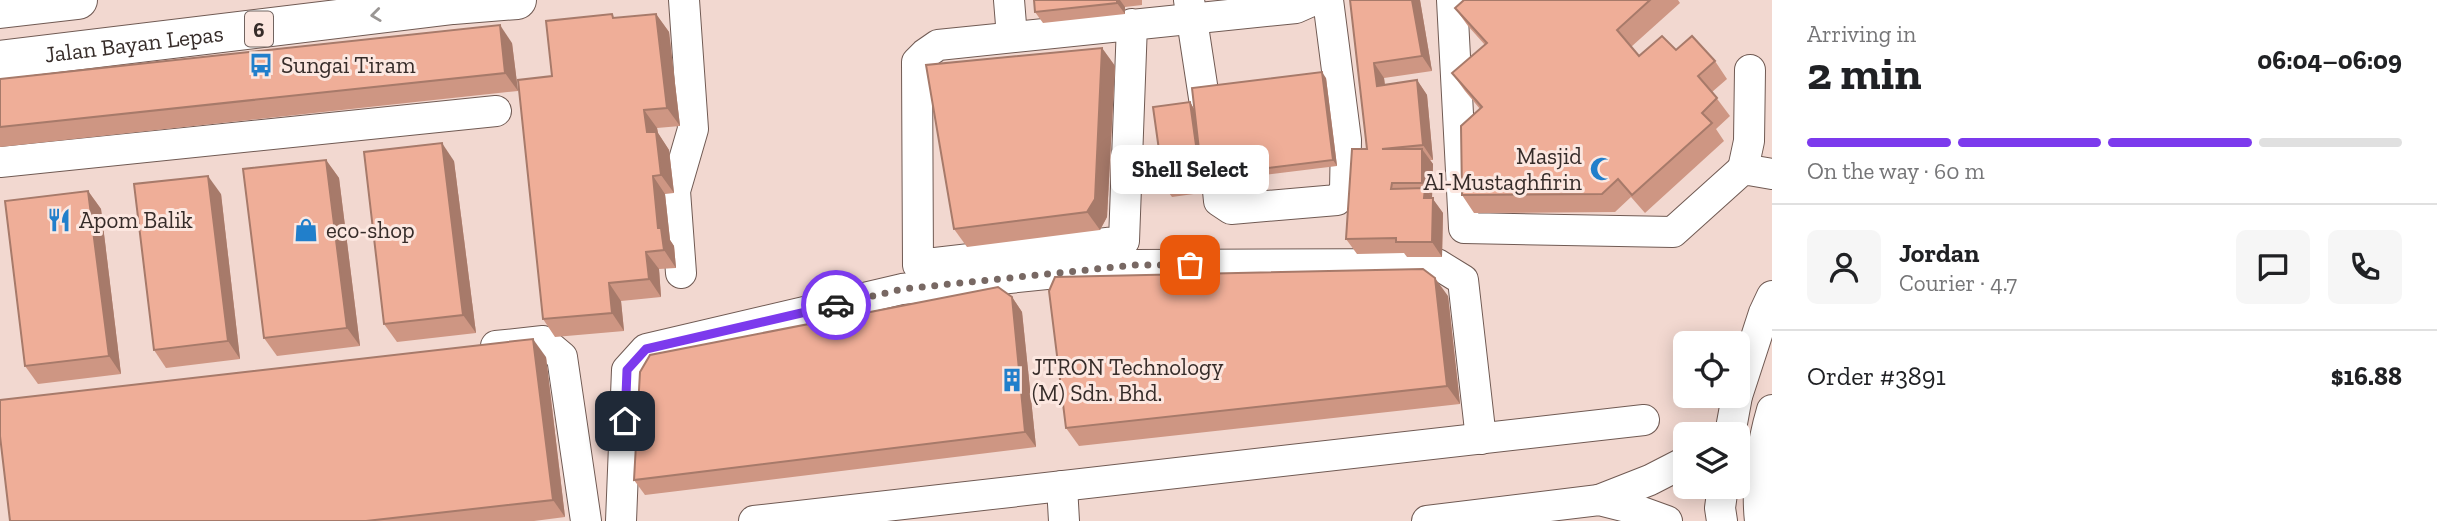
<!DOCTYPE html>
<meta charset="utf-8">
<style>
:root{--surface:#fff;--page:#f6f6f6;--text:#202124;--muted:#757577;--line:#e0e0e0;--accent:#7c3aed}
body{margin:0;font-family:"Zilla Slab",serif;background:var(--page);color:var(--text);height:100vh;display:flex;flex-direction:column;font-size:26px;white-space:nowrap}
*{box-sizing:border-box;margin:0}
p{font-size:23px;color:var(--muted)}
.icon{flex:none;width:38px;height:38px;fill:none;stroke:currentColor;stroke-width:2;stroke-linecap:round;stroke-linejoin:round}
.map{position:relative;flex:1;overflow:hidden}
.drawer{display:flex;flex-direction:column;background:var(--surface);width:665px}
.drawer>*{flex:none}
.buttons{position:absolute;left:1673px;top:331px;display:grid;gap:14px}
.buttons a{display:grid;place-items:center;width:77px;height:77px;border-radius:10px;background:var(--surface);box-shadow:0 4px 18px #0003;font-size:35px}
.pin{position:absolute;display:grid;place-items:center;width:60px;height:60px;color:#fff;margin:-30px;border-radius:14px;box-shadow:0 4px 10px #0006}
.courier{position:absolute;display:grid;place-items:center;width:70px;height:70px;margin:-35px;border:5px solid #7c3aed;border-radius:50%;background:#fff;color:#222;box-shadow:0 2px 9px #0007}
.bubble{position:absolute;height:49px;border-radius:10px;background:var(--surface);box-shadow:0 4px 18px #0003;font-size:23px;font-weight:700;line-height:49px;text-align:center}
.summary em{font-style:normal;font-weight:700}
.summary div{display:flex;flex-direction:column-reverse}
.summary{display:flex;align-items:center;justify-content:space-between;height:119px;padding:0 35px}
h1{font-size:46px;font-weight:700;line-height:52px}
.bar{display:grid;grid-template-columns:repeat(4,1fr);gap:10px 7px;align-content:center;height:84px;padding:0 35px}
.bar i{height:9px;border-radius:5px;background:var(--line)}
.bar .selected{background:var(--accent)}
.bar p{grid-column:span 4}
.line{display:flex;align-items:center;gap:18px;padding:0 35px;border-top:2px solid var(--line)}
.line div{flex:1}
.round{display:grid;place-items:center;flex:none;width:74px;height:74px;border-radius:10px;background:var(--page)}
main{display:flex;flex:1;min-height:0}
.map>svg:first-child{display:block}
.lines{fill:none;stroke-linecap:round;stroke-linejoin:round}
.minor-casing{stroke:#705a53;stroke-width:32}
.highway-casing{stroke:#705a53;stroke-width:40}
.minor{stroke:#fff;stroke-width:30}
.highway{stroke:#fff;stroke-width:38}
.wall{fill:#ce9683}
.shaded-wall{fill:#a77a6a}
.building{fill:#efae98;stroke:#a77a6a;stroke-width:2}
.oneway{stroke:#9a9694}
.done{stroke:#786863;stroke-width:7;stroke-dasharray:0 12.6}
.route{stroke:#7c3aed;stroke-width:9}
.labels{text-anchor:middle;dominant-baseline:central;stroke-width:6;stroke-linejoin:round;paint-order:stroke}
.shield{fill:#fce7e0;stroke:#716460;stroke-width:2}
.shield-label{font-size:21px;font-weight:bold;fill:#362c29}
.street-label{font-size:23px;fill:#362c29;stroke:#fce7e0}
.poi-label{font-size:23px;fill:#362c29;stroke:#fce7e0;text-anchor:start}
</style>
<main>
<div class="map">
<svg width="1772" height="521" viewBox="0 0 1772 521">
<rect width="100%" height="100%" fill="#f2d8d0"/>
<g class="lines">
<g class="minor-casing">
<g id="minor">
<polyline points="1009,0 1012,37"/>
<polyline points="1189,0 1206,111"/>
<polyline points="1452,0 1464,228 1673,232 1743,169 1772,174"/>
<polyline points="1132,24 1124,241 918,265 917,62 925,54 938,45 1296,8 1314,0"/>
<polyline points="0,162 496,111"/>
<polyline points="1743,169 1749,141 1750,70"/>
<polyline points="1216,170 1219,201 1231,209 1337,200 1345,190 1346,140 1328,0"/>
<polyline points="681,273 675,191 693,129 684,0"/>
<polyline points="496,346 543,341 562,357 586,521"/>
<polyline points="1738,393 1764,313 1772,296"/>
<polyline points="1730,434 1737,396"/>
<polyline points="1062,486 1064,521"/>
<polyline points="1599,500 1650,480 1685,462"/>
<polyline points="621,521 627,370 646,349 902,289 1135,265 1437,264 1463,280 1481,439"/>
<polyline points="754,521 1644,420"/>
<polyline points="1427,521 1599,500 1631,508 1667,521"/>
<polyline points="1722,521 1720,508 1723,486"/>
<path d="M1760,521c-4,-36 2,-77 12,-111"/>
</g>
</g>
<g class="highway-casing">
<g id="highway">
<polyline points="0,9 78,0"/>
<path id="s1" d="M0,60l453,-55 64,-5"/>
</g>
</g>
<use href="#minor" class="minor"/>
<use href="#highway" class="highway"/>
</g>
<g class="wall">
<polygon points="1034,0 1142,0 1142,5 1125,7 1125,14 1043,23 1035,12"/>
<polygon points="1350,0 1420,0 1432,71 1384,78 1385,85 1417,80 1427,95 1433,160 1430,160 1433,164 1432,198 1443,213 1442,257 1407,257 1404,253 1357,254 1346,239 1367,149"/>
<polygon points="1464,0 1678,0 1680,3 1631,47 1639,56 1676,50 1715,61 1727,79 1712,92 1730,116 1716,129 1724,141 1645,213 1631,197 1615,212 1474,213 1462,195 1480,109 1465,91 1452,73 1485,45 1468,26 1455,8"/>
<polygon points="656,14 669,32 680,126 657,128 658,133 669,150 674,193 665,194 670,240 674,246 676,268 659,269 661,297 621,301 624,331 555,337 543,319 552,76 615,18"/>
<polygon points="512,43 518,91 0,147 0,79"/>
<polygon points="1102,48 1115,66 1107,217 1100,230 967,247 954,229"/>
<polygon points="1326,78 1337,166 1207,182 1208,192 1172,197 1164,186 1190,102 1194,109"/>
<polygon points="326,160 339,178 360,346 277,356 264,338"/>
<polygon points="454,161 476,333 397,342 384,324"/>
<polygon points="88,191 101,209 121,374 38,384 25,366"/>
<polygon points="221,194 240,359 166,368 154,350"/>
<polygon points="1448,296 1460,404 1079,446 1066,428"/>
<polygon points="1012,297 1022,312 1036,447 645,495 634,480"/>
<polygon points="546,357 565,517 534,521 10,521"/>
</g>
<g class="shaded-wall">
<polygon points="1117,0 1120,0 1125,7 1125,14 1117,3"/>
<polygon points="1412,0 1420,0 1432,71 1422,56"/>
<polygon points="656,14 669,32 680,126 667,108"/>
<polygon points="500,25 512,43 518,91 505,73"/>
<polygon points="1102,48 1115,66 1107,217 1100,230 1087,212"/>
<polygon points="1374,63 1384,78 1387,102 1377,86"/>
<polygon points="1322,72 1326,78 1337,166 1333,160"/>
<polygon points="1417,80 1427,95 1433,160 1423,145"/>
<polygon points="1190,102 1197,114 1202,176 1207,182 1208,192 1201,181"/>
<polygon points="644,110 657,128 658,133 669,150 674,193 661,175 647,132"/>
<polygon points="442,143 454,161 476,333 463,315"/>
<polygon points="1422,149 1433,164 1432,198 1422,183"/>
<polygon points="326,160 339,178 360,346 347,328"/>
<polygon points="208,176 221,194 240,359 228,341"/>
<polygon points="653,176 665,194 670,240 674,246 676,268 664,250 658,228"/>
<polygon points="1425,188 1443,213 1442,257 1432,242 1424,198"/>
<polygon points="88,191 101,209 121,374 109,356"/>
<polygon points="646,252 659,269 661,297 649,279"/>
<polygon points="1435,278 1448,296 1460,404 1447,386"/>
<polygon points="609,283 621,301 624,331 612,313"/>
<polygon points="1012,297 1022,312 1036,447 1025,432"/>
<polygon points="533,339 546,357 565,517 553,500"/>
</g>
<g class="building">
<polygon points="1034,0 1117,0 1117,3 1035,12"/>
<polygon points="1350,0 1412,0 1422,56 1374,63 1377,86 1417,80 1423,145 1382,149 1422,149 1422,183 1392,183 1391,189 1425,188 1424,198 1433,198 1432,242 1396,242 1396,238 1346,239 1352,149 1367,149"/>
<polygon points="1464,0 1650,0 1617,30 1639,56 1662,36 1676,50 1692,36 1715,61 1698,76 1717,98 1702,113 1712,123 1632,195 1618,179 1602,194 1462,195 1461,126 1482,107 1452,73 1487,43 1455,8"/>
<polygon points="612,14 613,18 656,14 667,108 644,110 647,132 656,132 661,175 653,176 658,228 661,228 664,250 646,252 649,279 609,283 612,313 543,319 518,80 552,76 546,21"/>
<polygon points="500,25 505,73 0,127 0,79"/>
<polygon points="1102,48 1095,199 1087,212 954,229 926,65"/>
<polygon points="1322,72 1333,160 1202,176 1192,88"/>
<polygon points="1190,102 1201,181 1164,186 1153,107"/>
<polygon points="442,143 463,315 384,324 364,152"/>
<polygon points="326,160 347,328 264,338 243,169"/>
<polygon points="208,176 228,341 154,350 134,184"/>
<polygon points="88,191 109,356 25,366 5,201"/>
<polygon points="1423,269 1435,278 1447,386 1066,428 1049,291 1055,277"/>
<polygon points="998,287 1012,297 1025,432 634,480 640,372 650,355"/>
<polygon points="533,339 553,500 366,521 10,521 0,436 0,400"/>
</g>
<defs><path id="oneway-chevron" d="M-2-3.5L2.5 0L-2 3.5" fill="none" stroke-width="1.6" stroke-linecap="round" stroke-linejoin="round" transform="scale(1.75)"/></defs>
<use class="oneway" href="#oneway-chevron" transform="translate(376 15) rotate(173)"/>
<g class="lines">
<polyline class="done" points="836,305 902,289 1135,265 1190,265"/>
<polyline class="route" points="625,421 627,370 646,349 836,305"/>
</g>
<defs>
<g id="bus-bare" transform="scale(1.89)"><path d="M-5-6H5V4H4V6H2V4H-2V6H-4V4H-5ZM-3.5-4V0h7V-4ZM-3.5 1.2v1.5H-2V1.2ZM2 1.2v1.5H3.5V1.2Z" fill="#217fcb" stroke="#fce7e0" stroke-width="2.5" paint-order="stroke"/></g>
<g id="mosque-bare" transform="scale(1.89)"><path d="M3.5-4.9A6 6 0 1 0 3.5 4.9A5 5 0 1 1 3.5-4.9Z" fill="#217fcb" stroke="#fce7e0" stroke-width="2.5" paint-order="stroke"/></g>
<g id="restaurant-bare" transform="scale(1.89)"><path d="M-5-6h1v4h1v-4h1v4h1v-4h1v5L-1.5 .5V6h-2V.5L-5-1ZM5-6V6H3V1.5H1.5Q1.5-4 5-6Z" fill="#217fcb" stroke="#fce7e0" stroke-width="2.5" paint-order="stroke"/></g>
<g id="shop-bare" transform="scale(1.89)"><path d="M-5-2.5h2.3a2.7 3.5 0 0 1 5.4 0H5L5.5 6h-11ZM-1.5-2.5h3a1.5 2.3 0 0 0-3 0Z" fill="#217fcb" stroke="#fce7e0" stroke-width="2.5" paint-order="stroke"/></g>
<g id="building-bare" transform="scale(1.89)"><path d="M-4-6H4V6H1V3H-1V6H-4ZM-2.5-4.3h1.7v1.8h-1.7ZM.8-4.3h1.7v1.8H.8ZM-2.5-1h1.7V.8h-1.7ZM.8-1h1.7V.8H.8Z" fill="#217fcb" stroke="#fce7e0" stroke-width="2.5" paint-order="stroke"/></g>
</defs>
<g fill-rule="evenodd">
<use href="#bus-bare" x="261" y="65"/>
<use href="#mosque-bare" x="1602" y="169"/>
<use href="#restaurant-bare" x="59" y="220"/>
<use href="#shop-bare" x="306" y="230"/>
<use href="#building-bare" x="1012" y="380"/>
</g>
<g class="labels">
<rect class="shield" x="245" y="11.5" width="28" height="35" rx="5"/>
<g class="shield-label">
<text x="259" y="29">6</text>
</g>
<g class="street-label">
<text stroke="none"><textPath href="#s1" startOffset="135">Jalan Bayan Lepas</textPath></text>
</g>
<g class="poi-label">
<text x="281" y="65">Sungai Tiram</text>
<text x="1582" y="156" text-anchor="end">Masjid<tspan x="1582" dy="26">Al-Mustaghfirin</tspan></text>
<text x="79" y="220">Apom Balik</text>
<text x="326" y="230">eco-shop</text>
<text x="1032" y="367">JTRON Technology<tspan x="1032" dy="26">(M) Sdn. Bhd.</tspan></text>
</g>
</g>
</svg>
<div class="buttons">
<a><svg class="icon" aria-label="locate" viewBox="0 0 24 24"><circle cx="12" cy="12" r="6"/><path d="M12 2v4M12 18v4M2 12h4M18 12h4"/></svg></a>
<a><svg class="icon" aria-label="layers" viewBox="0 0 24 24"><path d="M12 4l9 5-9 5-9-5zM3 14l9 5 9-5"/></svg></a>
</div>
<div class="pin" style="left:1190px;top:265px;background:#ea580c"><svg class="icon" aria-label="bag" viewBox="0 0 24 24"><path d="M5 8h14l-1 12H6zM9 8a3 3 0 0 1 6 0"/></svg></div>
<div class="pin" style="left:625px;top:421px;background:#1f2937"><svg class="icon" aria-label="home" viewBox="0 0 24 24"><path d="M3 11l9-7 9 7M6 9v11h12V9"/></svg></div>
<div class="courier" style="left:836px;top:305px"><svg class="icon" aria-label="car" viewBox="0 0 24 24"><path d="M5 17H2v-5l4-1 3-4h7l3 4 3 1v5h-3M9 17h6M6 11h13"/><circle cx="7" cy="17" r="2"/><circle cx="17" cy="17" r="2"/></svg></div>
<div class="bubble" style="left:1111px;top:145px;width:158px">Shell Select</div>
</div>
<section class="drawer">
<div class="summary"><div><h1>2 min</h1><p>Arriving in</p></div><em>06:04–06:09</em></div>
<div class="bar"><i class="selected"></i><i class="selected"></i><i class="selected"></i><i></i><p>On the way · 60 m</p></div>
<div class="line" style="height:126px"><a class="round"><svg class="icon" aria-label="person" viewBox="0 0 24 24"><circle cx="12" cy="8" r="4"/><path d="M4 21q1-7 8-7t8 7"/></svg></a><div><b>Jordan</b><p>Courier · 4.7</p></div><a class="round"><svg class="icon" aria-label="chat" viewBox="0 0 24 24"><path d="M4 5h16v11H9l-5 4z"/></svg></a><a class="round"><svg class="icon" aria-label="phone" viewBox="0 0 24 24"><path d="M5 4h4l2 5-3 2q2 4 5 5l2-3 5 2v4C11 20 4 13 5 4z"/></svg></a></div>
<div class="line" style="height:91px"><div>Order #3891</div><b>$16.88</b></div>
</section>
</main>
